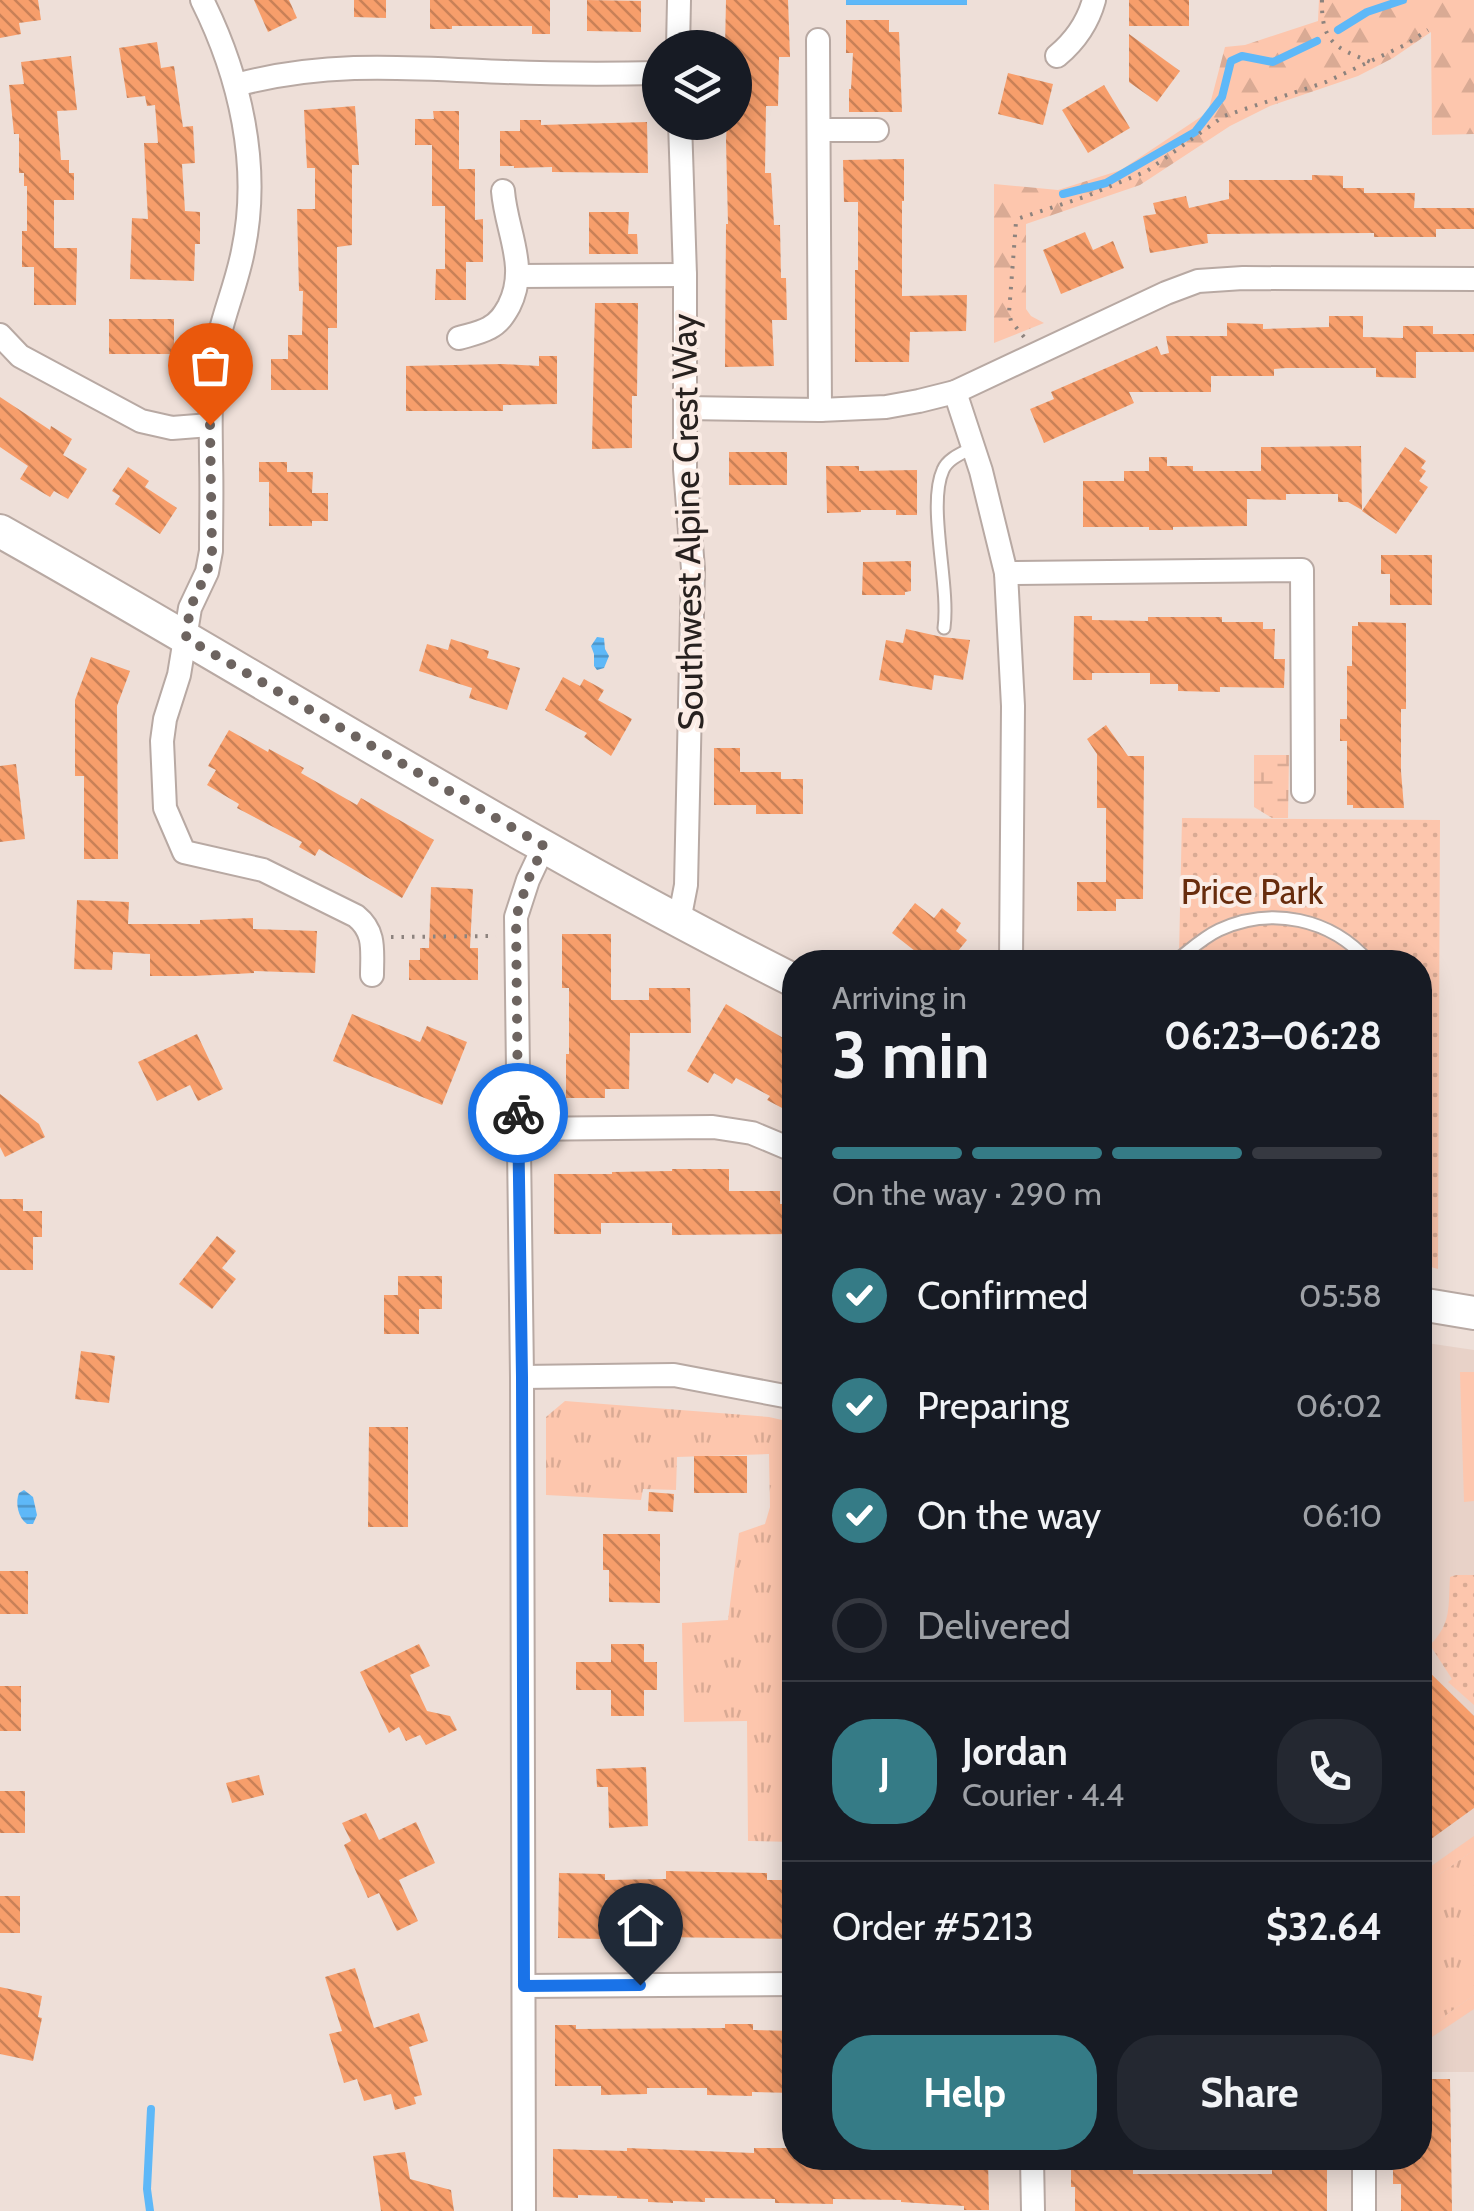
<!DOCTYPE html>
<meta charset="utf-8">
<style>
:root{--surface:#171b24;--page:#242831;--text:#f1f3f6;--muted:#9ea1a6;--line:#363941;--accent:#357b86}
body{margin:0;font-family:Cabin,sans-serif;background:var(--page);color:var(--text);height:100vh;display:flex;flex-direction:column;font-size:38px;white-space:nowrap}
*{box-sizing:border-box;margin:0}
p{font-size:32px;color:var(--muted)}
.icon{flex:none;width:55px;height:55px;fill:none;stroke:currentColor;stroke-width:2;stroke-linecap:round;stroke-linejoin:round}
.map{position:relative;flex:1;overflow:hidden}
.side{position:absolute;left:782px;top:950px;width:650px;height:1220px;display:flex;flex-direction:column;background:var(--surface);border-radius:40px;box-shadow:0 5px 25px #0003}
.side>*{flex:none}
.buttons{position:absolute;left:642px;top:30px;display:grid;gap:20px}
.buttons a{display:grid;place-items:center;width:110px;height:110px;border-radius:50%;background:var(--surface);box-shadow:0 5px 25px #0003;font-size:50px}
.pin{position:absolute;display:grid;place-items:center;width:85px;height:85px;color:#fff;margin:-102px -42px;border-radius:50% 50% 50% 0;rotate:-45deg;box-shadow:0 0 10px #0007}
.pin .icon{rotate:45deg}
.courier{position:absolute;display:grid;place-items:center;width:100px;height:100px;margin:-50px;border:8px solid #1a73e8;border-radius:50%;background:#fff;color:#222;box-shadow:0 2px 12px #0007}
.summary em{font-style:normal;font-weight:800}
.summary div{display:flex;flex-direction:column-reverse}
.summary{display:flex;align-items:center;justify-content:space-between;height:170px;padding:0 50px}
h1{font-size:65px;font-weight:800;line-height:75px}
.bar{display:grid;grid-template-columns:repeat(4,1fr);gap:15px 10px;align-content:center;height:120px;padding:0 50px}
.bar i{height:12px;border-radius:8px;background:var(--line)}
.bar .selected{background:var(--accent)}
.bar p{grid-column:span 4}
.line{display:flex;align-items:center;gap:25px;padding:0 50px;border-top:2px solid var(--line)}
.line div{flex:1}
.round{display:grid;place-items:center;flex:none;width:105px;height:105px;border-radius:40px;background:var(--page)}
ol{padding:0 50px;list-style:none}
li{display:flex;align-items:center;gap:30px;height:110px}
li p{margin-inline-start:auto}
li .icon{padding:10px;border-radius:50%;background:var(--accent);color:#fff;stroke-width:4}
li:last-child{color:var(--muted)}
li i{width:55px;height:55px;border:5px solid var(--line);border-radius:50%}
.action{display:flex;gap:20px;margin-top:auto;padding:20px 50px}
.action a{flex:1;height:115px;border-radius:40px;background:var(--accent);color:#fff;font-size:40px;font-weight:800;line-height:115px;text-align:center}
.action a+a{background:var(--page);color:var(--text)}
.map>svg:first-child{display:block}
.built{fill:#e8d2c8}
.grass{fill:url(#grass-tufts)}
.forest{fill:url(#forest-firs)}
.wetland{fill:url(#wetland-marsh)}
.park{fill:url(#park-dots)}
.pitch{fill:#fdc6ad}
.water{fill:url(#water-rules)}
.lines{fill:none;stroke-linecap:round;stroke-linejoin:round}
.stream{stroke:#5eb8f8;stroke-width:8}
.building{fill:url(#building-back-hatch)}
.lane-casing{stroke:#b8a9a3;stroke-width:15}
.street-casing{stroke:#b8a9a3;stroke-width:26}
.secondary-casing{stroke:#b8a9a3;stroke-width:36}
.path{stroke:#8d837e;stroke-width:4;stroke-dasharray:2.5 8;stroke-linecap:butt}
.lane{stroke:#fff;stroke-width:11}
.street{stroke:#fff;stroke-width:22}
.secondary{stroke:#fff;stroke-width:32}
.done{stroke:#6d6460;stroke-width:10;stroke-dasharray:0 18}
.route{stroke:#1a73e8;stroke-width:12}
.labels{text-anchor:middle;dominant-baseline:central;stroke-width:8;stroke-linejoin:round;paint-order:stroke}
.street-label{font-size:35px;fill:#27211f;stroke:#fbece5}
.park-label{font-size:35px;fill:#672c0d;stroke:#fbece5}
</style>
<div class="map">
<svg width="1474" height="2211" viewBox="0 0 1474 2211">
<defs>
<pattern id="grass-tufts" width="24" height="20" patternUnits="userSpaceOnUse" patternTransform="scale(2.5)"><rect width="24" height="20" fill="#fdc6ad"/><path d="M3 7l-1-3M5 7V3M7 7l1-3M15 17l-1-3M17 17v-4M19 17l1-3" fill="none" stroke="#d9aa94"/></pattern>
<pattern id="forest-firs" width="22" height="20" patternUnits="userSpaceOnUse" patternTransform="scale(2.5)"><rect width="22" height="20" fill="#fdc6ad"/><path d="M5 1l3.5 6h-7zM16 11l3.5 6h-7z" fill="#d9aa94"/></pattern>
<pattern id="wetland-marsh" width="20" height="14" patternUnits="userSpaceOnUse" patternTransform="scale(2.5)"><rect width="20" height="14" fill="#fdc6ad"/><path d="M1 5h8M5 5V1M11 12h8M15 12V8" fill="none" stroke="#d9aa94"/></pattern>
<pattern id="park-dots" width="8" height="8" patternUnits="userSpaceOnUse" patternTransform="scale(2.5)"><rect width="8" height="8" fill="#fdc6ad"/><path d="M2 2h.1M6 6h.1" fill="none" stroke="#d9aa94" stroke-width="1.8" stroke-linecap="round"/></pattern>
<pattern id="water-rules" width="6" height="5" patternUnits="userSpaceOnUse" patternTransform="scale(2.5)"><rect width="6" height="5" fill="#5eb8f8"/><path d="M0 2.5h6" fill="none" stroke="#4e95c8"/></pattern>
<pattern id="building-back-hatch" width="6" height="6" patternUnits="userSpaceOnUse" patternTransform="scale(2.5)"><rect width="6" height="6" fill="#f79e6b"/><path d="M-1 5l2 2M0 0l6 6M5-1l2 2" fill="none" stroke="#c88057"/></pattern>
</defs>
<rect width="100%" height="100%" fill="#eedfd8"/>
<polygon class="built" points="1420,1342 1474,1350 1474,2072 1420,2072"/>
<g class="grass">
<polygon points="565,1401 769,1417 795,1423 795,1842 748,1841 747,1721 684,1722 682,1623 728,1620 739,1533 765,1524 770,1507 769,1454 677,1457 676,1490 643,1489 641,1500 546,1495 546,1417"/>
<polygon points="1474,1850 1474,1995 1420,2034 1420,1888"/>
</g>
<polygon class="forest" points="1319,0 1474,0 1474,134 1432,135 1431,32 1393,58 1358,76 1270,106 1230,126 1140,185 1026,224 1026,309 1031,316 1044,323 994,343 994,184 1058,190 1121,170 1208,112 1225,47 1245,45 1318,21"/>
<polygon class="wetland" points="1254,755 1289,755 1288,818 1272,818 1254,807"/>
<g class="park">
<polygon points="1182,818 1440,820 1438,1269 1420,1264 1420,962 1047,962 1047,958 1173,958 1179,954"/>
<path d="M1456,1575h18v130l-26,-23 4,-3 -22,-34c22,-22 18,-39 20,-68z"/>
</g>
<g class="pitch">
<polygon points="1460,1372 1474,1372 1474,1501 1464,1502"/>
<polygon points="1474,1836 1474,1850 1420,1888 1420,1874"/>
<polygon points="1474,1995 1474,2009 1420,2045 1420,2034"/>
</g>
<g class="water">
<rect x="846" y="0" width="121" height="5"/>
<polygon points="597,637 604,638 605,649 609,656 604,668 597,670 594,666 594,654 591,646"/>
<path d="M24,1490l9,7 4,18 -4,9h-6c-9,-6 -12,-22 -8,-31z"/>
</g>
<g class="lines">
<g class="stream">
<polyline points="1338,30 1367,12 1403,0"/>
<polyline points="1063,194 1106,183 1195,132 1222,97 1231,61 1242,56 1273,62 1317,41"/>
<polyline points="150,2211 147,2189 151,2109"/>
</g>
</g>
<g class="building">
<polygon points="0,0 38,0 41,20 19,23 21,34 0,38"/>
<polygon points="254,0 289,0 297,18 268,32"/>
<polygon points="354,0 386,0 386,18 354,17"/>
<polygon points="430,0 550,0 550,34 532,34 532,26 452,26 452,29 430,29"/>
<polygon points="587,0 641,1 641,32 587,31"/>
<polygon points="726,0 788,0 790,57 779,57 778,106 766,106 765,173 771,173 774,225 780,225 781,278 786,278 787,320 772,320 774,366 725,367 726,224 728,224 726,140 727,123 735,123 735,48 725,48"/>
<rect x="1129" y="0" width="60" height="26"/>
<polygon points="846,20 889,20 889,32 899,32 902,112 849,112 849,89 851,89 853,53 846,53"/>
<polygon points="1129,34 1180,71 1157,102 1129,82"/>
<polygon points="157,42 161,68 174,66 183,127 193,126 195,163 182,164 185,211 200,212 200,244 195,244 194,281 130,279 132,218 148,219 144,143 158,143 155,105 147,106 145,96 127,98 119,48"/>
<polygon points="71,56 77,110 57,111 61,160 69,160 69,173 74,173 74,200 54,200 54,248 77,248 76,305 34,305 34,267 22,267 22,231 27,231 27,186 24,186 24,173 19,173 19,134 14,134 9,85 24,84 21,62"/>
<polygon points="1008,73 1053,84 1043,125 998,114"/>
<polygon points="1104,85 1130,128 1088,153 1062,110"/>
<polygon points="355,106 359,165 352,165 352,245 337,247 337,328 328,328 328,390 271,390 271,359 288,359 288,335 302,335 303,291 299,291 297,209 315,209 315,168 307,168 304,110"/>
<polygon points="433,111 459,111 459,169 475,169 475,220 483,219 483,262 466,262 466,300 435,300 436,269 445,269 445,206 432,206 432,145 415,145 415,119 434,119"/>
<polygon points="520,120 541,120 541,125 647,122 648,173 552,172 552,167 514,168 514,166 500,166 500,131 520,131"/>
<polygon points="904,159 904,201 902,201 902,296 967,295 966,331 910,332 909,362 855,362 855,270 858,270 858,202 844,202 843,160"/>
<polygon points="1312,175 1343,176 1343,188 1364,188 1364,193 1415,193 1414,208 1474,208 1474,229 1436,229 1436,237 1374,237 1374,233 1207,234 1208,243 1150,253 1143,216 1156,214 1153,203 1186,196 1189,208 1229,199 1229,180 1312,180"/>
<polygon points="589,212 629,212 628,234 637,234 638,254 589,254"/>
<polygon points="1085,232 1093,250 1113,241 1124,268 1061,294 1043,250"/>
<polygon points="595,303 638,303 637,396 632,396 632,448 592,449"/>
<polygon points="1329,316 1363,316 1363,337 1403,338 1403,326 1433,326 1433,334 1474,334 1474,352 1416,352 1416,378 1376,377 1376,368 1286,368 1274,369 1274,376 1211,376 1211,392 1129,392 1134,403 1044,443 1030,409 1054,399 1051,392 1157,346 1161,355 1169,353 1166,336 1227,336 1227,323 1263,324 1263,329 1329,327"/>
<rect x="109" y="319" width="65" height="35"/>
<polygon points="539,356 557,356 557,404 503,405 503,411 406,411 406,366 503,364 539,366"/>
<polygon points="0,397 50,430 51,426 72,439 63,455 87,469 68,499 54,491 50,497 20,479 28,466 0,447"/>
<polygon points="1361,446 1362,510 1348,502 1338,502 1338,494 1286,494 1286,500 1247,499 1247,526 1173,527 1173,530 1149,530 1149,527 1083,527 1083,481 1124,481 1124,471 1149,471 1149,457 1167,457 1167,466 1193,466 1193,471 1261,471 1261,447"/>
<polygon points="1405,447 1426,461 1421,468 1426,471 1419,481 1428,487 1396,534 1362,511"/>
<rect x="729" y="452" width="58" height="33"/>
<polygon points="259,462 287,462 287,472 313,472 312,493 328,493 328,521 312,521 312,526 269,526 269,482 259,482"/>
<polygon points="826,466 859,466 859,471 917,470 917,515 896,515 896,510 861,510 861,512 827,513"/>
<polygon points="128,467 149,481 145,487 177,508 160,534 115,504 120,496 112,491"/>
<polygon points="1381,555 1432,555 1432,605 1390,605 1390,574 1381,574"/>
<polygon points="911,561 911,591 905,592 905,595 862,595 863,562"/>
<polygon points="1074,616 1092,616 1092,620 1148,621 1148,617 1222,617 1222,622 1263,622 1263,629 1275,629 1274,659 1285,659 1284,688 1220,687 1220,692 1178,691 1178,684 1150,684 1150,673 1092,673 1092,680 1073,680"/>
<polygon points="1358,622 1406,623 1406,709 1401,709 1401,771 1404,808 1353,808 1353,805 1347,805 1347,741 1340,741 1340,719 1347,719 1347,666 1352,666 1352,626 1358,626"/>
<polygon points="906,629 942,637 970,640 963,680 934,675 932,690 879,680 886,640 903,643"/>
<polygon points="451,639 489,651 487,658 520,668 507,710 469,698 472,688 419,671 427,644 448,650"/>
<polygon points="91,657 130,671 117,706 118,859 84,859 84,776 75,776 75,700"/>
<polygon points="563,677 580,686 584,679 604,690 598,700 632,719 611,756 584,737 587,733 545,710"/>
<polygon points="1106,725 1128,756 1144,756 1143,899 1116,899 1116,911 1077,911 1077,882 1106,882 1106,808 1097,808 1097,754 1087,739"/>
<polygon points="229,730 268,752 269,749 304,768 301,773 357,805 361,798 434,840 402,898 319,849 315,856 299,847 302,842 237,808 239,804 207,785 216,770 208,766"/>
<polygon points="714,748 740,748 740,772 781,772 781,779 803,779 803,814 756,814 756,805 714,805"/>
<polygon points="16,764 25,839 0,842 0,766"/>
<polygon points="431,887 473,889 470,948 478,948 478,980 409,980 409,960 420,960 420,948 429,948"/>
<polygon points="77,900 129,902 128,924 200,924 200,920 253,918 253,929 317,931 315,973 254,971 254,973 195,976 150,976 150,954 113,952 112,970 74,969"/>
<polygon points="915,903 934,918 942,908 961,923 956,931 967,940 949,962 929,962 892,933"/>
<polygon points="562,934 611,934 611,1000 649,1000 649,988 690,988 691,1033 630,1033 629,1089 605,1089 605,1098 566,1098 566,1054 569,1054 569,988 562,988"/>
<polygon points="726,1004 795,1045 795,1089 784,1109 767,1100 770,1096 736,1078 732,1084 714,1073 708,1083 687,1071"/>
<polygon points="352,1014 420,1042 427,1026 467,1042 442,1105 333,1061"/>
<polygon points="197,1034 223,1089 198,1101 190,1085 157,1101 138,1062"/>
<polygon points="0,1094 39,1124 45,1137 5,1157 0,1147"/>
<polygon points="672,1169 729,1169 729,1191 780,1191 780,1204 795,1204 795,1234 672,1235 672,1223 601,1223 601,1234 554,1234 554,1174 612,1174 612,1172 672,1171"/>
<polygon points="0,1199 23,1199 23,1211 42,1211 42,1237 33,1237 33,1270 0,1270"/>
<polygon points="217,1236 236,1251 222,1268 236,1279 212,1309 179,1284"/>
<polygon points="398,1276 442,1276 442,1309 419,1309 419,1334 384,1334 384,1295 398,1295"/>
<polygon points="81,1351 115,1356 109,1403 75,1399"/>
<polygon points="369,1427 408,1427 408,1527 368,1527"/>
<rect x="694" y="1456" width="53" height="37"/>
<polygon points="649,1492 674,1494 673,1512 648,1511"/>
<polygon points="603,1534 660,1534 660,1603 609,1602 609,1570 603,1570"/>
<rect x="0" y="1571" width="28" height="43"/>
<polygon points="419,1644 430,1666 410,1675 427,1711 450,1716 457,1730 426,1745 420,1735 406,1741 399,1727 389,1733 360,1672"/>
<polygon points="611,1644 644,1644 644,1662 657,1662 657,1690 644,1690 644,1716 611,1716 611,1690 576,1690 576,1662 611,1662"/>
<polygon points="1420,1663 1474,1716 1474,1808 1420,1847"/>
<rect x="0" y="1686" width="21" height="45"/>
<polygon points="646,1767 648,1826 609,1828 608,1787 597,1787 596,1769"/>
<polygon points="259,1775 264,1795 232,1803 226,1783"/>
<rect x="0" y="1791" width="25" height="42"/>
<polygon points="366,1813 379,1840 416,1822 435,1863 399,1880 418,1921 397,1931 379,1893 368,1898 344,1845 351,1841 342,1823"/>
<polygon points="666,1871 767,1873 767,1880 795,1880 795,1939 658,1937 658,1943 638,1943 638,1935 604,1936 604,1939 558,1938 559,1873 605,1874 605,1880 666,1879"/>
<rect x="0" y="1896" width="20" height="37"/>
<polygon points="355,1968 374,2028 419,2013 428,2041 409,2047 422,2095 414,2097 416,2104 395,2110 391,2094 364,2101 357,2079 344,2083 329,2034 342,2031 325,1977"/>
<polygon points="0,1987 42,1996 38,2017 42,2018 33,2061 0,2054"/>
<polygon points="725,2024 753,2024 753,2030 795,2031 795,2093 752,2092 752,2096 707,2095 707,2088 647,2088 647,2094 601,2095 601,2086 555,2086 555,2025 576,2025 576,2029 725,2028"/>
<polygon points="1420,2079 1450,2079 1452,2211 1401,2211 1401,2184 1393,2184 1393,2158 1420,2158"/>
<polygon points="627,2148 754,2153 754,2148 795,2148 795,2158 988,2158 989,2210 964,2210 964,2206 901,2202 901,2200 833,2199 833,2204 775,2203 775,2199 705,2198 705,2202 673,2201 673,2203 648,2202 648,2199 617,2198 617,2196 578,2195 578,2198 553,2197 553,2149 627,2151"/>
<polygon points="405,2152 410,2179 451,2190 454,2211 381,2211 373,2156"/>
<polygon points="1071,2158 1133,2158 1133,2174 1272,2174 1272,2158 1327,2158 1327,2211 1075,2211 1075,2187 1071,2187"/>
</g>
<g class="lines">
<g class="lane-casing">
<g id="lane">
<path d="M944,628c6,-43 -17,-123 -1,-158 5,-12 20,-17 31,-23"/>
<path d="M1174,962c14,-10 28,-24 45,-32 52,-24 112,-12 150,32"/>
</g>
</g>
<g class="street-casing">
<g id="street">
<path d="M202,0c38,76 59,166 41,251 -7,37 -24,73 -29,110 -5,33 -3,66 -3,99 1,30 0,61 0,91l-4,21 -17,36 -11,67 -14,44 -3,22 3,67 19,44 79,18 93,46c20,16 16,35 16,59"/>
<polyline points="818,40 820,410"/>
<polyline points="678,48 679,0"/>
<path d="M1057,56c18,-15 31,-34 37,-56"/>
<path d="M236,85c92,-25 175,-17 269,-13 52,2 103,2 155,1"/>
<polyline points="820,130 877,130"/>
<polyline points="518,276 685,275"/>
<polyline points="0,335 20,356 141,421 172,428 210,425"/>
<path d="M459,338c10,-3 21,-5 30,-10 10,-5 15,-13 20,-22 20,-39 -3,-75 -6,-115"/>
<polyline points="955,392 981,471 1006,573 1013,706 1011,962"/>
<polyline points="685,408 820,410 886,407 919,401 955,392 1166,293 1198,281 1243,278 1474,279"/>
<polyline points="1006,573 1302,570 1303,791"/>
<polyline points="679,921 686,885 693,569 685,469 685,275 680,122"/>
<polyline points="518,1129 713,1127 752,1133 795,1151"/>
<polyline points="522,1377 674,1375 795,1398"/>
<polyline points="524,1986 795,1984"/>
<polyline points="1032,2158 1033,2211"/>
<polyline points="1364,2158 1364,2211"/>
<polyline points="524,2211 522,1377 516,917 528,880 544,846"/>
</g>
</g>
<g class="secondary-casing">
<g id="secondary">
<path d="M0,531c265,149 523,314 795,450"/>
<polyline points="1420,1304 1474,1313"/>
</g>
</g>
<g class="path">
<path d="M1322,0c-1,42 13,48 49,62"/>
<polyline points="1024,337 1011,321 1009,313 1016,222 1020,218 1087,196 1147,171 1224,116 1326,82 1405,45 1428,30"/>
<polyline points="391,937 496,936"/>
</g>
<use href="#lane" class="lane"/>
<use href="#street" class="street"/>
<use href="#secondary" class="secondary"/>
</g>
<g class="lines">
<polyline class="done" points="210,425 212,551 207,572 190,608 186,638 544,846 528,880 516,917 518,1113"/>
<polyline class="route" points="518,1113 522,1377 524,1986 640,1985"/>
</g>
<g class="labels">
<g class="street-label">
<text transform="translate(687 522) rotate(-91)">Southwest Alpine Crest Way</text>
</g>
<g class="park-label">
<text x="1252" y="891">Price Park</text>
</g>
</g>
</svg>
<div class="buttons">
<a><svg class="icon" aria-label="layers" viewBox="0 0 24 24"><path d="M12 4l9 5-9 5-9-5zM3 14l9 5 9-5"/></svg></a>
</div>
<div class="pin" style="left:210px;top:425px;background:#ea580c"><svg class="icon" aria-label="bag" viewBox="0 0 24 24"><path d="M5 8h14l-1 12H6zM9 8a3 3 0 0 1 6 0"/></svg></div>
<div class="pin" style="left:640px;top:1985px;background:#1f2937"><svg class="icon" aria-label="home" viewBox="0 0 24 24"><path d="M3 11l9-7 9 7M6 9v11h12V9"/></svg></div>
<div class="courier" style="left:518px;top:1113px"><svg class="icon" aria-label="bike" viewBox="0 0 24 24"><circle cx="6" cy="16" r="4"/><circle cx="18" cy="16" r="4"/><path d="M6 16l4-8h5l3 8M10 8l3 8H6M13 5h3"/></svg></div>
<section class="side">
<div class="summary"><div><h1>3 min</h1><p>Arriving in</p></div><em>06:23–06:28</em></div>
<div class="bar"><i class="selected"></i><i class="selected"></i><i class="selected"></i><i></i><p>On the way · 290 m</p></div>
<ol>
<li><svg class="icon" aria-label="check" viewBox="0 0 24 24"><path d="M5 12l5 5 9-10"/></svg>Confirmed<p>05:58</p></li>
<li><svg class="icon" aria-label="check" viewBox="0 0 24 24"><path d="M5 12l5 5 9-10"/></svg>Preparing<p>06:02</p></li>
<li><svg class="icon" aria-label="check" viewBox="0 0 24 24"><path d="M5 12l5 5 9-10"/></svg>On the way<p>06:10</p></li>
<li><i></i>Delivered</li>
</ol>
<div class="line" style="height:180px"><b class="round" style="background:var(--accent);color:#fff">J</b><div><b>Jordan</b><p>Courier · 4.4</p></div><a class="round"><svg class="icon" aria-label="phone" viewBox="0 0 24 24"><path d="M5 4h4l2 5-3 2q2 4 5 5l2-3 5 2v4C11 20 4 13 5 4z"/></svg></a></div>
<div class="line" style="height:130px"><div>Order #5213</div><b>$32.64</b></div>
<div class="action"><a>Help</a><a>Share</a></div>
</section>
</div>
